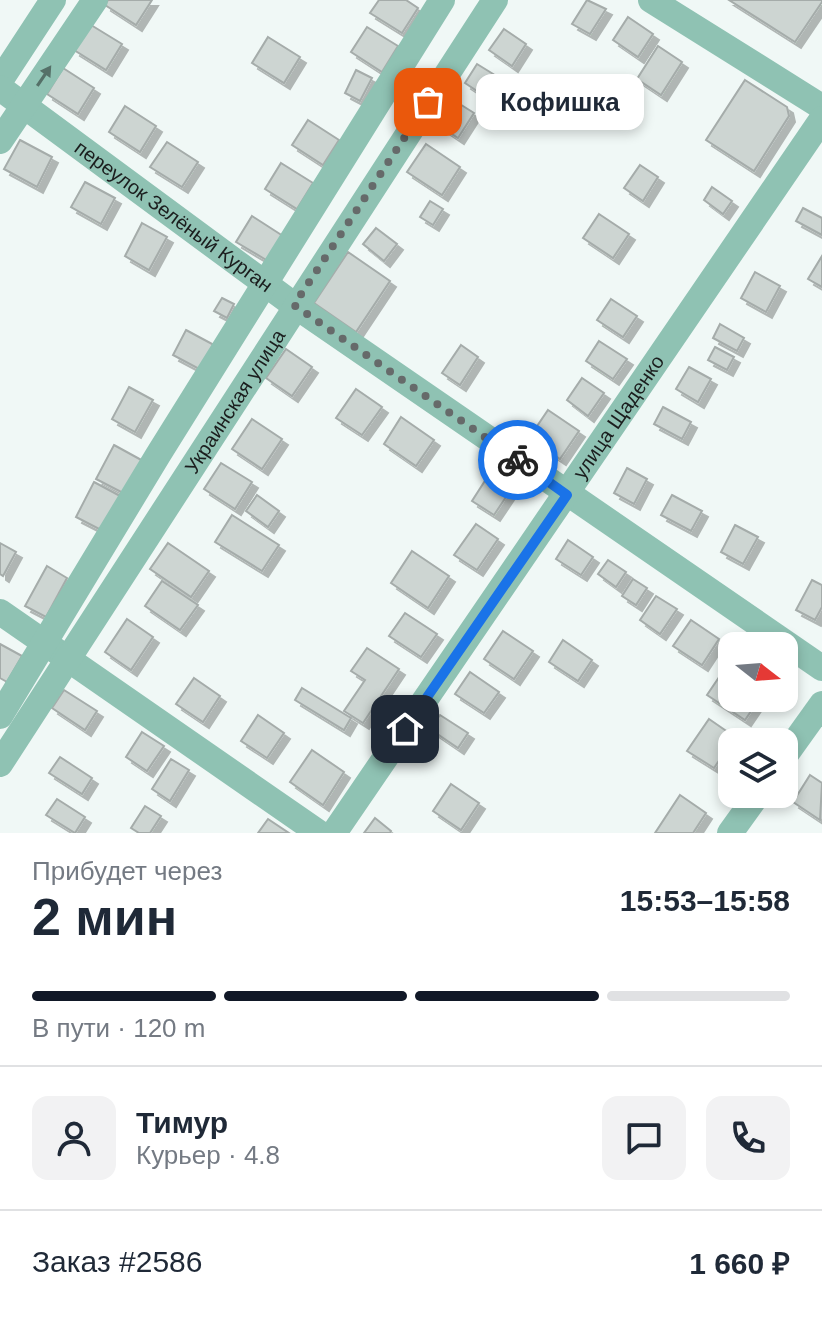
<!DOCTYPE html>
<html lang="ru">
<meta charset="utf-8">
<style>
:root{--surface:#fff;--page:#f2f2f3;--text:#1f2937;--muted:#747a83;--line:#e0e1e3;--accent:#111827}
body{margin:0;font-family:Helvetica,sans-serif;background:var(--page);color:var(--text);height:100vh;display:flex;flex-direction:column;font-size:30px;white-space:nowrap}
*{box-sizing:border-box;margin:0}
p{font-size:26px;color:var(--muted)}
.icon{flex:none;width:44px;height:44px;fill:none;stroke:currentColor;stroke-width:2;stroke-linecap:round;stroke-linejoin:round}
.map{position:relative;height:833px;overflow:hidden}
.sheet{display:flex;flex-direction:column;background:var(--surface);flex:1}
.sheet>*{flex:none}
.needle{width:52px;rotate:107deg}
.buttons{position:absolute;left:718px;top:632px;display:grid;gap:16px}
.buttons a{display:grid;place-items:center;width:80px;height:80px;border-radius:16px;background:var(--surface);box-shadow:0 4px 12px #0003;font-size:40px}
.pin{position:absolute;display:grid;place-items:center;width:68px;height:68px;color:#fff;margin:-34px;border-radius:16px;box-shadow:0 4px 12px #0006}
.courier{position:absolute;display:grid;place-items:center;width:80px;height:80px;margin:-40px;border:6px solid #1a73e8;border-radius:50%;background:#fff;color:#222;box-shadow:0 2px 10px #0007}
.bubble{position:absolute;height:56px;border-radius:16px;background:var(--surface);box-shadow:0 4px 12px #0003;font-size:26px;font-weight:800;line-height:56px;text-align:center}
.head em{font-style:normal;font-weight:800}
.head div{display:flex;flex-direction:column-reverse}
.head{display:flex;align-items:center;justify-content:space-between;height:136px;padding:0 32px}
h1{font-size:52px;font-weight:800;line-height:60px}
.bar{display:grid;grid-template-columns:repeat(4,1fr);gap:12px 8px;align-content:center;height:96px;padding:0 32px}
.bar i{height:10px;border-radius:6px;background:var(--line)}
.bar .selected{background:var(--accent)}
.bar p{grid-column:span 4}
.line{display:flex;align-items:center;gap:20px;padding:0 32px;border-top:2px solid var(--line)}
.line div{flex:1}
.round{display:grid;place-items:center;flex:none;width:84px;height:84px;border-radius:16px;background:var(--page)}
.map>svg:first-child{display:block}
.building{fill:#cdd5d2;stroke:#a5acaa;stroke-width:2;filter:url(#shadow)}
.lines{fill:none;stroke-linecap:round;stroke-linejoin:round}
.minor{stroke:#8fc2b3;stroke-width:26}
.oneway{fill:#557068}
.done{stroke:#666a6a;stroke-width:8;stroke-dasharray:0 14.4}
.route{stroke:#1a73e8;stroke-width:10}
.labels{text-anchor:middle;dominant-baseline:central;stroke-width:8;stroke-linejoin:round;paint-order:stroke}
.street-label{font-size:20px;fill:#1b1e1e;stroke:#fff}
</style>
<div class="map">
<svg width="822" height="833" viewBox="0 0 822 833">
<defs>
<filter id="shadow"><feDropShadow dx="6" dy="6" stdDeviation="0" flood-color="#0004"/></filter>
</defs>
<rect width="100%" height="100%" fill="#f0f8f6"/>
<g class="building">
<polygon points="108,0 152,0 136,25 105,5"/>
<polygon points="379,0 406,0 418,8 402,33 370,13"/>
<polygon points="587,0 606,9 590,34 572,24"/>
<polygon points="729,0 822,0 822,2 795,42"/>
<polygon points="628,17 653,34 638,57 613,40"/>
<polygon points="91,25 122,44 106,70 74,50"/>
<polygon points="367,27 398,46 382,72 351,52"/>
<polygon points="504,29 526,44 512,66 489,50"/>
<polygon points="268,37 300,57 284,83 252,63"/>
<polygon points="658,46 682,62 661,95 637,79"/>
<polygon points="477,64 498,77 486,97 465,83"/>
<polygon points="63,68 94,88 78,114 47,94"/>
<polygon points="356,70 372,78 360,101 345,93"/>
<polygon points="745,80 787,107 789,116 754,171 706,140"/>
<polygon points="455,101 474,113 458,138 440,126"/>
<polygon points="125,106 156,126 140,152 109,132"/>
<polygon points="308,120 339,140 323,165 292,145"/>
<polygon points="20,140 52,157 37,187 4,169"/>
<polygon points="167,142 198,162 182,187 150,167"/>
<polygon points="426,144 460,167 442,195 407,172"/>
<polygon points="281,163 313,183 297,209 265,189"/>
<polygon points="640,165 658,177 643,201 624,188"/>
<polygon points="85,182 115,198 101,224 71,207"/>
<polygon points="712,187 732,201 723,214 704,200"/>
<polygon points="430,201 443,209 433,225 420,217"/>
<polygon points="803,208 822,218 822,235 796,221"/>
<polygon points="599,214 629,234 613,258 583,238"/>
<polygon points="252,216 283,236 268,261 236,242"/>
<polygon points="142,223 167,237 149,270 125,256"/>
<polygon points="376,228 397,244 384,261 363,244"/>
<polygon points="348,252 390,281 356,332 314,303"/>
<polygon points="822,256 822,287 808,279"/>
<polygon points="755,272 780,286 766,312 741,298"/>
<polygon points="222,298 234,304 227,318 214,311"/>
<polygon points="611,299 637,316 623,337 597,320"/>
<polygon points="720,324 744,338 737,351 713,338"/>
<polygon points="186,330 214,345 201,370 173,355"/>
<polygon points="599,341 627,359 613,379 586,361"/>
<polygon points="461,345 478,357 460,385 442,373"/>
<polygon points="715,347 734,357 727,370 708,360"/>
<polygon points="286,349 312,367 292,396 266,378"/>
<polygon points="689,367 711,379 698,402 676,389"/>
<polygon points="582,378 604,393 588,416 567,400"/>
<polygon points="129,387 153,400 135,432 112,419"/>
<polygon points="356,389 382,407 362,435 336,418"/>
<polygon points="663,407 691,422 682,439 654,424"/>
<polygon points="548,410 579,431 560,459 529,438"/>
<polygon points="401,417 434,440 416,466 384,444"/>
<polygon points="252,419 282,439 262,469 232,449"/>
<polygon points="114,445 145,462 127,495 96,479"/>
<polygon points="221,463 252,482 235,509 204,489"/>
<polygon points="627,468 647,479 634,504 614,493"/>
<polygon points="490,473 512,488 494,515 472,501"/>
<polygon points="94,482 122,497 103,531 76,517"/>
<polygon points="257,495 279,511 268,527 246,511"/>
<polygon points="672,495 702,511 691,531 661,515"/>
<polygon points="232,515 279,545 262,571 215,542"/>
<polygon points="476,524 498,539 477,570 454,555"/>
<polygon points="735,525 758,537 743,564 721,552"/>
<polygon points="568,540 593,557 581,575 556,559"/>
<polygon points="0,543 16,552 3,576 0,574"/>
<polygon points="168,543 209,571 191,597 150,569"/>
<polygon points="412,551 449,576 428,608 391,583"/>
<polygon points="608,560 626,572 616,587 598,574"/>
<polygon points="47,566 67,578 46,617 25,606"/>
<polygon points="633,579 647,588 636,605 622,596"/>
<polygon points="812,580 822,585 822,607 815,620 796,610"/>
<polygon points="162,581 198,605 180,630 145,606"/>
<polygon points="656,596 677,609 660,634 640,620"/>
<polygon points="405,613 437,634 421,657 389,636"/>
<polygon points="127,619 153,637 131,670 105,652"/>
<polygon points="691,620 719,639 702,665 673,646"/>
<polygon points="503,631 533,651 514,679 484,659"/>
<polygon points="563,640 592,660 578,681 549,662"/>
<polygon points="0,644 22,656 7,682 0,678"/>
<polygon points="367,648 399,669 363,723 344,711 365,680 351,671"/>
<polygon points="732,658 732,698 760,698 745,720 707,695"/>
<polygon points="470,672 499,692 484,713 455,694"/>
<polygon points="194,678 220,696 203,722 176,704"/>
<polygon points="302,688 351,718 344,730 295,700"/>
<polygon points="64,690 97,711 85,730 52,708"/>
<polygon points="258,715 284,733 267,758 241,741"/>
<polygon points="440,715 468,733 458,748 430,729"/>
<polygon points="709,719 735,737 714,768 687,751"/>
<polygon points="142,732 164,746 147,771 126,757"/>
<polygon points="312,750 344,772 323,805 290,782"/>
<polygon points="60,757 92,778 82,794 49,773"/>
<polygon points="171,759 189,770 170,801 152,789"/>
<polygon points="810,775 822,783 820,820 793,802"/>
<polygon points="451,784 479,803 461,830 433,811"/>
<polygon points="680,795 706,813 693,833 655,833"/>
<polygon points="57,799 85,817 75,833 46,815"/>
<polygon points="145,806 161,816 150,833 139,833 131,828"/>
<polygon points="375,818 391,831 390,833 364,833"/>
<polygon points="268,819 289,833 258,833"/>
</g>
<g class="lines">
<g class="minor">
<polyline points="651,0 822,107"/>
<polyline points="0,81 53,0"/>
<path id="s1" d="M0,88l294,217 528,363"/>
<polyline points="0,141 95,0"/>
<polyline points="0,612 319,833"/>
<polyline points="0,716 158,455 442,0"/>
<polyline points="784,757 822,704"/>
<path id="s2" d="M0,764l495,-764"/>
<path id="s3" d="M334,833l488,-714"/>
<polyline points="730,833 758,794"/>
</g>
</g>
<defs><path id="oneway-solid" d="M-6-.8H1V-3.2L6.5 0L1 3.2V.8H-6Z" transform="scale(2)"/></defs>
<use class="oneway" href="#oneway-solid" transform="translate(44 76) rotate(-56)"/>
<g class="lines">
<polyline class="done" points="428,102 294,305 518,460"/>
<polyline class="route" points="405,729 567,495 518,460"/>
</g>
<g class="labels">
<g class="street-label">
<text stroke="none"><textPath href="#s1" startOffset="216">переулок Зелёный Курган</textPath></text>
<text stroke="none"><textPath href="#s2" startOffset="432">Украинская улица</textPath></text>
<text stroke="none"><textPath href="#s3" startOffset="504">улица Щаденко</textPath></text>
</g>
</g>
</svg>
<div class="buttons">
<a><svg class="needle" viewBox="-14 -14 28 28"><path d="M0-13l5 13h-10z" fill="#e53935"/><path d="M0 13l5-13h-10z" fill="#747a83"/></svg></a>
<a><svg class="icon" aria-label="layers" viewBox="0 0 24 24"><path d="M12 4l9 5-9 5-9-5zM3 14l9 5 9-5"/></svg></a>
</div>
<div class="pin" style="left:428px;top:102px;background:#ea580c"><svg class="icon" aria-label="bag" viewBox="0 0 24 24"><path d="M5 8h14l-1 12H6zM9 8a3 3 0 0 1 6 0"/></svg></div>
<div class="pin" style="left:405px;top:729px;background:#1f2937"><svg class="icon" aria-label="home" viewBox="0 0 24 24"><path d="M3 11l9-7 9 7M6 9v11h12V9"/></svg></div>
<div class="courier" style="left:518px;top:460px"><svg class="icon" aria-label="bike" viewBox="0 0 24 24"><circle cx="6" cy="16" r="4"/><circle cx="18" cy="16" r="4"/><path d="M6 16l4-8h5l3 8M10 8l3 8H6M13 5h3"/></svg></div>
<div class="bubble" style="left:476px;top:74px;width:168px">Кофишка</div>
</div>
<section class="sheet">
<div class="head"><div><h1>2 мин</h1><p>Прибудет через</p></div><em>15:53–15:58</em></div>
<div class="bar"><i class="selected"></i><i class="selected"></i><i class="selected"></i><i></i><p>В пути · 120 m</p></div>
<div class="line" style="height:144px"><a class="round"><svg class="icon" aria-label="person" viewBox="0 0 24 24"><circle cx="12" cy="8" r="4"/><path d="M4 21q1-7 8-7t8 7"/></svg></a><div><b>Тимур</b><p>Курьер · 4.8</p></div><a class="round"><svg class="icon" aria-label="chat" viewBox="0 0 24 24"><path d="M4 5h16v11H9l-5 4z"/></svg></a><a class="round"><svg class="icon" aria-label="phone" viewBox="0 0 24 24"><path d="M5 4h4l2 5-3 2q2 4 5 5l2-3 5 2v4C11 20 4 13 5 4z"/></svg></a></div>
<div class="line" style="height:104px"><div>Заказ #2586</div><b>1 660 ₽</b></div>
</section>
